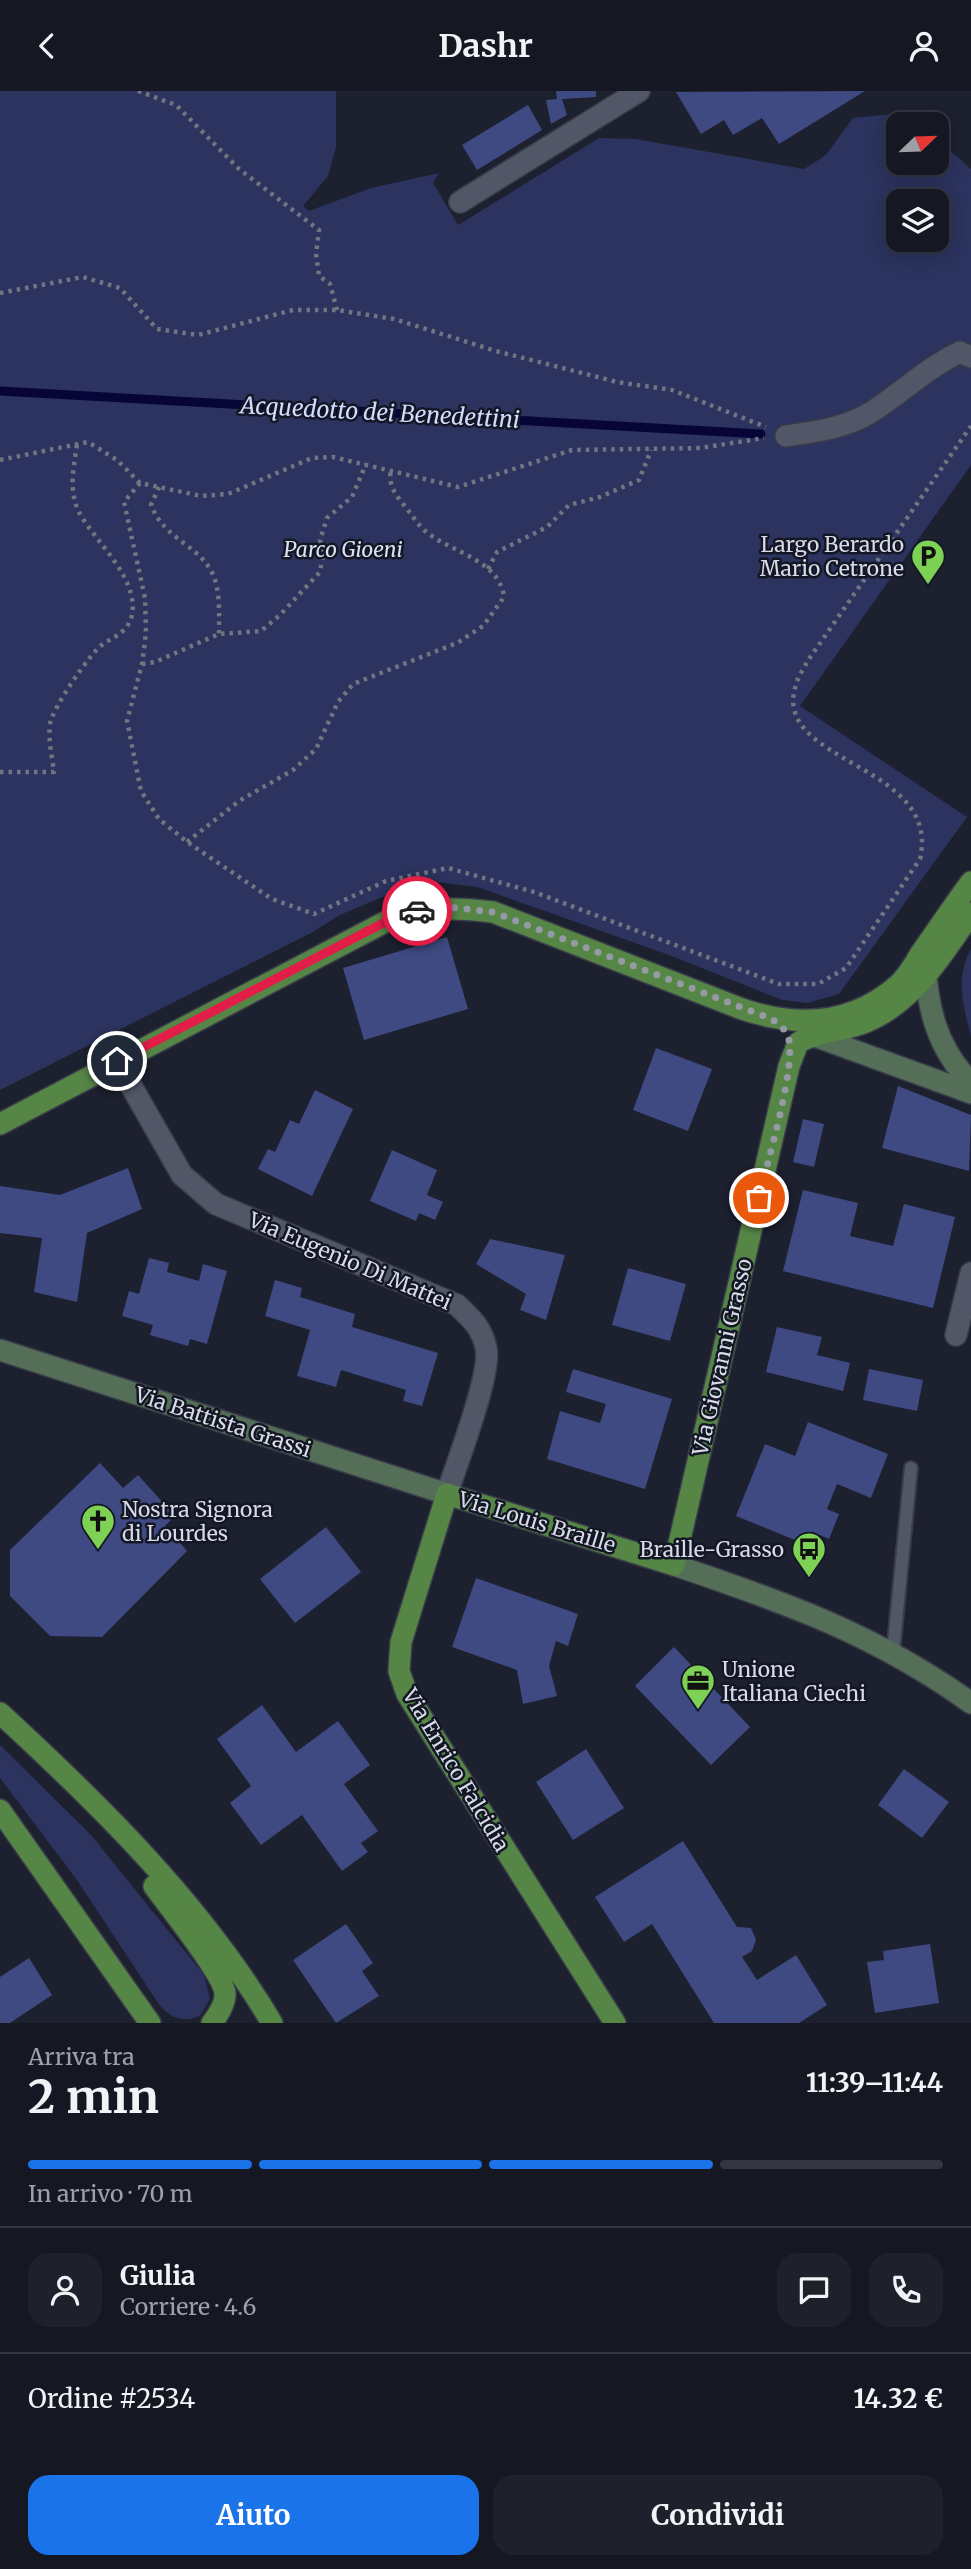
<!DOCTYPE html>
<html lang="it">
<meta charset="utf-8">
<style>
:root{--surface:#151823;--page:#1e212b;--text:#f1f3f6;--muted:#9da0a6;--line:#343741;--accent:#1a73e8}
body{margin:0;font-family:Merriweather,serif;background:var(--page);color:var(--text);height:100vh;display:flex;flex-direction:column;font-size:26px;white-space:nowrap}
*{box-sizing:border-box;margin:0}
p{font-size:23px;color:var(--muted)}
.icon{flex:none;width:38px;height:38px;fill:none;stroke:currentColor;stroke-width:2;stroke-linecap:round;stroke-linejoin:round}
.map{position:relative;height:1932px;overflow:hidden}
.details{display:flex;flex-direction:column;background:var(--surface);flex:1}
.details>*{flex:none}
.needle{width:46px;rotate:67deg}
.fabs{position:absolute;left:886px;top:21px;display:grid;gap:14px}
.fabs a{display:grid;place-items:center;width:63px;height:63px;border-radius:14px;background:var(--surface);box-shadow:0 4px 18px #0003,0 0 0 2px var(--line);font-size:35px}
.pin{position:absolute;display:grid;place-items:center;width:60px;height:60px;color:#fff;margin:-30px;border:4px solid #fff;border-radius:50%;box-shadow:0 2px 7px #0007}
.courier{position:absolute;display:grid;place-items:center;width:70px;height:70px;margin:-35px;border:5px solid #e11d48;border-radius:50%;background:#fff;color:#222;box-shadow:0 2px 9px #0007}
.head em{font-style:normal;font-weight:700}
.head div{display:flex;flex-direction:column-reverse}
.head{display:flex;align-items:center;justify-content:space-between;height:119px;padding:0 28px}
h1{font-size:46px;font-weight:700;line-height:52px}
.bar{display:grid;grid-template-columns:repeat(4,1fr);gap:10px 7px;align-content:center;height:84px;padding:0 28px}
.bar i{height:9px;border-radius:5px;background:var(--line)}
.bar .on{background:var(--accent)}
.bar p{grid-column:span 4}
.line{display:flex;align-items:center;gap:18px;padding:0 28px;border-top:2px solid var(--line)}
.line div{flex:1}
.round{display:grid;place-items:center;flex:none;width:74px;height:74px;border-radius:21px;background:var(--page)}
.button{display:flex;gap:14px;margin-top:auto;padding:14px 28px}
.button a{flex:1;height:80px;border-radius:21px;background:var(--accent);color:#fff;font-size:28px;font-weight:700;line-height:80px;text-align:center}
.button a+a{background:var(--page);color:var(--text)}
header{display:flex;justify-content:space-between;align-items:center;height:91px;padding:0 28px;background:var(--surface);font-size:32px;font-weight:700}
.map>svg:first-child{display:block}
.green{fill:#2b335e;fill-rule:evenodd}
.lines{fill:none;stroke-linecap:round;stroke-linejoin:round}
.stream{stroke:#070537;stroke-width:9}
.building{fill:#3e4a81}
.lane-casing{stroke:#393c48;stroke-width:16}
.street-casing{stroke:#393c48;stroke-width:24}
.secondary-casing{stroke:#393c48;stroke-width:24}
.primary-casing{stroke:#393c48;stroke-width:24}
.path{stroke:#717481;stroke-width:4.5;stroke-dasharray:3.5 5;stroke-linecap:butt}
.lane{stroke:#525768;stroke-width:12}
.street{stroke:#525768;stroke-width:21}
.secondary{stroke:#546e57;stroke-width:21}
.primary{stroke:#568646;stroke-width:21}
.done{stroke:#969aa5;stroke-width:7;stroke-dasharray:0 12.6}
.route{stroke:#e11d48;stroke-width:9}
.labels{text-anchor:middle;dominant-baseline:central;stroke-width:5;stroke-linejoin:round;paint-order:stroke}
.poi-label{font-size:21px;fill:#d8dbe5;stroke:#131725;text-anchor:end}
.park-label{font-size:21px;font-style:italic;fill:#dce1f3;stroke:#131725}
.street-label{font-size:21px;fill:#d8dbe5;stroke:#131725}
.water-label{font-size:23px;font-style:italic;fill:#d2dbfe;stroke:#131725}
</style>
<header><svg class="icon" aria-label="back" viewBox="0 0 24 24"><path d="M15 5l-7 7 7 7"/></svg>Dashr<svg class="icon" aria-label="person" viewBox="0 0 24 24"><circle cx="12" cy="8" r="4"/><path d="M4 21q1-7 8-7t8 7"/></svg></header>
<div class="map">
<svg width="971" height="1932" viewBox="0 0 971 1932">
<rect width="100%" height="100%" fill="#1c202f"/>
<g class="green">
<path d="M0,0h336v56l-8,29 -25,30 6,5 62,-23 68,-15 -6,10 25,42 141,-87 37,1 168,30 22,-14 27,-37 39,-4 19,10h-13v39h38v-25l35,31v296l-171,241 167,111 -128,177 -32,9 -25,-3 -113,-45 -192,-68 -55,-7 -82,35 -29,18 -311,157zM898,110h38v39h-38z"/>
<path d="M971,858v87c-8,-29 -16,-59 0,-87z"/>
<path d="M0,1654l91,90 113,140 6,24 -10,17c-17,7 -31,2 -42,-13l-81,-123 -77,-102z"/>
</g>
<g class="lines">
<polyline class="stream" points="0,300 761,343"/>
</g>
<g class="building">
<polygon points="556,0 596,0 596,6 562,8 567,24 551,33 546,9 557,8"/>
<polygon points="865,0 779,53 762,27 733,44 724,29 701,43 676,1"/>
<polygon points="528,14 542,39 477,79 462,54"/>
<polygon points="447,846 468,918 364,949 343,877"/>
<polygon points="656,957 712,978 688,1040 633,1019"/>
<polygon points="898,995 971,1024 969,1080 882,1057"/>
<polygon points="315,999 353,1018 312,1105 258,1078 268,1058 275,1061 290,1029 299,1033"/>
<polygon points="803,1028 824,1033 814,1076 793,1071"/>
<polygon points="392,1059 437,1079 427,1104 443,1111 435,1129 419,1122 416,1130 370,1110"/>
<polygon points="128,1077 142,1118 87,1142 77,1211 34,1201 42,1147 0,1142 0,1095 60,1104"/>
<polygon points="803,1099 858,1112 850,1145 893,1155 904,1113 955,1126 933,1217 783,1180"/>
<polygon points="490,1148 565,1164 546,1229 520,1219 526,1203 476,1173"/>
<polygon points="149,1167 169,1172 167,1181 199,1190 203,1173 227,1180 207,1253 190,1248 188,1255 150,1244 153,1234 122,1225 129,1200 139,1203"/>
<polygon points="628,1177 686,1193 670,1250 612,1234"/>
<polygon points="275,1189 302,1197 300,1206 355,1223 352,1236 438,1262 422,1315 403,1310 406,1299 341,1279 336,1296 297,1285 310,1239 265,1225"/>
<polygon points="777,1236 822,1246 817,1264 850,1272 843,1300 766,1281"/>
<polygon points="573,1278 672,1308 645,1398 547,1368 560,1320 600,1332 606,1313 566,1301"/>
<polygon points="869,1278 923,1289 917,1320 863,1309"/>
<polygon points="808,1331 888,1363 871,1407 837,1393 827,1418 839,1423 829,1448 813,1441 807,1454 736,1425 765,1353 795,1365"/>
<polygon points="100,1372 123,1397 138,1384 175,1425 165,1435 187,1460 102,1546 50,1545 10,1505 10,1459"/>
<polygon points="326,1436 361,1481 295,1532 260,1488"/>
<polygon points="476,1487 578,1523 568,1555 556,1550 549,1575 557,1605 523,1613 517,1579 452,1556"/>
<polygon points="674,1556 750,1636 711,1674 635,1595"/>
<polygon points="262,1614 296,1661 338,1630 370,1674 344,1693 378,1740 361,1752 368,1761 342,1780 302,1724 261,1754 230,1712 251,1695 217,1648"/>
<polygon points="586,1658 624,1717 573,1749 536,1691"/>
<polygon points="904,1678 949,1711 922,1747 878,1714"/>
<polygon points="683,1750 737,1836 751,1837 756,1849 752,1860 742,1866 757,1889 796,1864 827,1914 799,1932 714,1932 652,1833 624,1851 595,1806"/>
<polygon points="346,1833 373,1872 362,1880 379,1905 336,1932 293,1869"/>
<polygon points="930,1853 939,1912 875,1922 867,1871 884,1869 883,1860"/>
<polygon points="29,1867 52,1904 10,1932 0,1932 0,1886"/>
</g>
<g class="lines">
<g class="lane-casing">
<polyline id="lane" points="893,1562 911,1377"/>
</g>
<g class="street-casing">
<g id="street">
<polyline points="460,111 639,0"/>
<path d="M786,345c28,-4 59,-8 84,-23 31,-20 57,-45 90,-61l11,5"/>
<path d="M117,970l65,114 34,29 241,101c15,14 25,23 29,43 6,25 -30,117 -39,146"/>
<polyline points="956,1244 971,1182"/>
</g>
</g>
<g class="secondary-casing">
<g id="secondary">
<path d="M925,869c2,48 12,88 46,123"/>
<polyline points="817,946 971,1002"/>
<polyline points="0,1259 447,1403"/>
<path d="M674,1474c110,37 201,69 297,138"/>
</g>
</g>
<g class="primary-casing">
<g id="primary">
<path d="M0,1033l387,-203c40,-14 65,-14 106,-9l249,97c56,19 111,16 157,-25 9,-8 16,-21 22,-31 17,-24 33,-48 50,-71"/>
<path d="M0,1622c100,92 202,192 272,310"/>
<polyline points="0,1719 150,1932"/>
<path d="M154,1795c14,20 69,87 71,107 1,10 -7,22 -13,30"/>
<path d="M615,1932l-208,-329 -8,-23 2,-29 46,-148 227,71 115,-499 9,-23c18,-12 47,-12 68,-21 48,-20 77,-68 105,-109"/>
</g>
</g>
<g class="path">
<polyline points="138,0 176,14 239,78 319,139 316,163 319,185 330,193 337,219"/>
<polyline points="0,202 83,186 120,197 157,238 198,244 293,219 337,219 394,228 496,260 617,291 672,299 766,336"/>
<polyline points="0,369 88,351 117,369 140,392 201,405 228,403 312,367 333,366 458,396 572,359 700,357 764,347"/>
<path d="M140,392l-16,19 21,96 1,35 -4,31 -15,57 14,70 18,28 28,23 85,57 42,15 72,-33 62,-13 86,24 245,92h39l28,-16 74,-109c22,-95 -146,-95 -125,-171 2,-10 9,-20 14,-29l162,-233"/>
<path d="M159,396l-8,18c13,33 44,39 59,64 11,17 9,46 9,65"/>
<polyline points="488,478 497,461 547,436 569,414 600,406 639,389 651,359"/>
<polyline points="142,573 155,571 219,543 261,540 280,524 320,481 323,463 320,449 327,427 352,406 366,373"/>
<path d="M0,681h54c-2,-16 -6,-32 -4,-48 2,-15 40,-71 53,-80 12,-8 25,-12 29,-29 7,-38 -38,-74 -53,-103 -11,-22 -5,-45 -2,-68"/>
<path d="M187,751l52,-41 54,-31 23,-21 22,-47 15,-18 104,-41 26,-17 21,-29c-5,-39 -57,-45 -81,-68 -7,-7 -13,-17 -20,-25 -9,-11 -15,-21 -12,-34"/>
</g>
<use href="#lane" class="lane"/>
<use href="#street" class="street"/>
<use href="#secondary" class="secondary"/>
<use href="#primary" class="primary"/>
</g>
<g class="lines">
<path class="done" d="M417,820l32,-4 44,5 279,107c8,6 15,11 17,21 6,32 -22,122 -30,158"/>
<polyline class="route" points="117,970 387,830 417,820"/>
</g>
<defs>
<g id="parking-pin" transform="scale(1.75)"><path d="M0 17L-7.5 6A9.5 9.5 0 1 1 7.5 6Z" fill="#7dd154" stroke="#131725"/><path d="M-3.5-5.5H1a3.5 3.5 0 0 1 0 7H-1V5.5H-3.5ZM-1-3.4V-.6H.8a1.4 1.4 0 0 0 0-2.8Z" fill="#111"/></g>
<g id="church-pin" transform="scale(1.75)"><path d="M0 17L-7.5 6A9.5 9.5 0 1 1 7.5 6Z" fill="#7dd154" stroke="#131725"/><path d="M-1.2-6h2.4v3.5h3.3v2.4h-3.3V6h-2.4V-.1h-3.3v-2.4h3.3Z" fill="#111"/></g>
<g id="bus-pin" transform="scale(1.75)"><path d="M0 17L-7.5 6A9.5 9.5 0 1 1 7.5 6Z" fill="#7dd154" stroke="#131725"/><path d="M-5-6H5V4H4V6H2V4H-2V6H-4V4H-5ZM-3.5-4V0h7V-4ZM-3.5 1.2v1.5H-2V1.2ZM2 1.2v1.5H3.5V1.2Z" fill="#111"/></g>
<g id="office-pin" transform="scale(1.75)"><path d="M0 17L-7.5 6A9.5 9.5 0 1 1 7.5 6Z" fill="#7dd154" stroke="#131725"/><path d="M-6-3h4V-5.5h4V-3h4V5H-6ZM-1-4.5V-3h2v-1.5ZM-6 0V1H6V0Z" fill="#111"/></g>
</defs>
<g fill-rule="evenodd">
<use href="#parking-pin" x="928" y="465"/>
<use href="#church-pin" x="98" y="1430"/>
<use href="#bus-pin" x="809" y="1458"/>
<use href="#office-pin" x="698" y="1590"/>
</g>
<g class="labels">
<g class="poi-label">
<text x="904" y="453">Largo Berardo<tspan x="904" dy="24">Mario Cetrone</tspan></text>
<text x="122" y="1418" text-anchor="start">Nostra Signora<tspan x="122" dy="24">di Lourdes</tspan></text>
<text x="784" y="1458">Braille-Grasso</text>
<text x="722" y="1578" text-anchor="start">Unione<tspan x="722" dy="24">Italiana Ciechi</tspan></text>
</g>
<g class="park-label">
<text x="343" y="458">Parco Gioeni</text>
</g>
<g class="street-label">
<text transform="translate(350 1170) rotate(23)">Via Eugenio Di Mattei</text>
<text transform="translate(722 1266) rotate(-77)">Via Giovanni Grasso</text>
<text transform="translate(223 1331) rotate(18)">Via Battista Grassi</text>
<text transform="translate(537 1431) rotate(17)">Via Louis Braille</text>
<text transform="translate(456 1679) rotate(59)">Via Enrico Falcidia</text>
</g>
<g class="water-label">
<text transform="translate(380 321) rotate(3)">Acquedotto dei Benedettini</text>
</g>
</g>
</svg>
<div class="fabs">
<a><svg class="needle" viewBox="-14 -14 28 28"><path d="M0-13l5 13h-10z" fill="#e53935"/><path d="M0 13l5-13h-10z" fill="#9da0a6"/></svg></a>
<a><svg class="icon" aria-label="layers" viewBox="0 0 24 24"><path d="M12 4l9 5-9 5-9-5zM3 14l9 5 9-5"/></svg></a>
</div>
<div class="pin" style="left:759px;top:1107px;background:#ea580c"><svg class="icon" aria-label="bag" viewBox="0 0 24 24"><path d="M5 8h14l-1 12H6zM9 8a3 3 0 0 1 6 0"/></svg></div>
<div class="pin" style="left:117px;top:970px;background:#1f2937"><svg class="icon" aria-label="home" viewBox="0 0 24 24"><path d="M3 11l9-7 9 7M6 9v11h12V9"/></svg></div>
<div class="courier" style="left:417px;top:820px"><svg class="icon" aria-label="car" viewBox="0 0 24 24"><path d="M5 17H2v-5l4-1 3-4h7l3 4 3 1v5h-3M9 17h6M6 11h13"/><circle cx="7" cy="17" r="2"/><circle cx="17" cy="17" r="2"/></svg></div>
</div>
<section class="details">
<div class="head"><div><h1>2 min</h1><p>Arriva tra</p></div><em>11:39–11:44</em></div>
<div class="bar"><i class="on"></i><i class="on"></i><i class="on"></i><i></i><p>In arrivo · 70 m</p></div>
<div class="line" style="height:126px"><a class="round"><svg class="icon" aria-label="person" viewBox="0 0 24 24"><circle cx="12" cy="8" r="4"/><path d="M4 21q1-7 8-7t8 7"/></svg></a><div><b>Giulia</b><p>Corriere · 4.6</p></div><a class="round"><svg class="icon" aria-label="chat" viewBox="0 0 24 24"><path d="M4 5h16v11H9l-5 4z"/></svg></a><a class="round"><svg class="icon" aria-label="phone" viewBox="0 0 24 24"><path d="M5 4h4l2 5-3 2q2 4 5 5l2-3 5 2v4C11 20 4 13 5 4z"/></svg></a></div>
<div class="line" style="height:91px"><div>Ordine #2534</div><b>14.32 €</b></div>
<div class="button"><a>Aiuto</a><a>Condividi</a></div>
</section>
